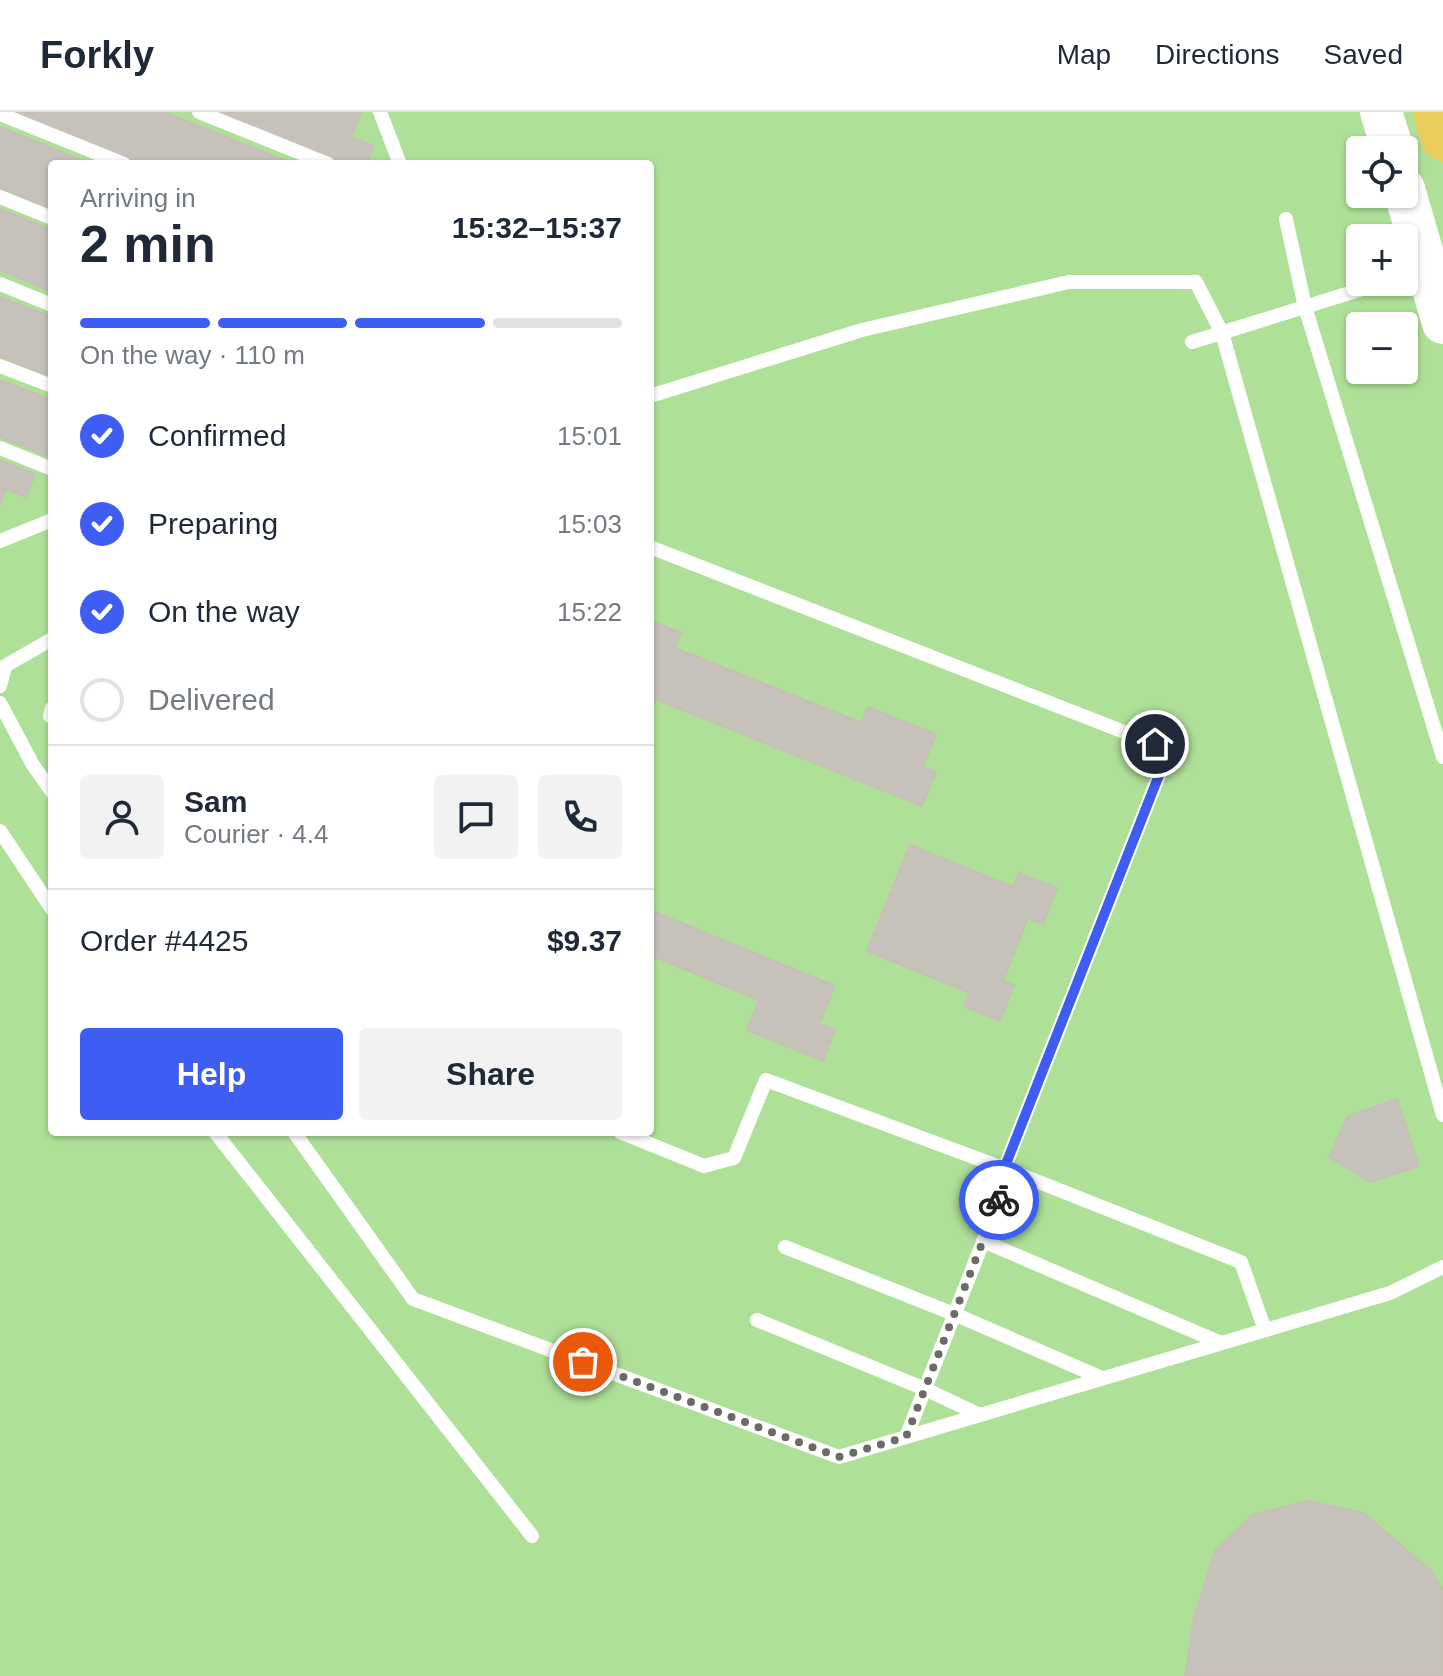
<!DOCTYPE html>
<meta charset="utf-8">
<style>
:root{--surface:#fff;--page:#f2f2f3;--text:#1f2937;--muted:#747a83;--line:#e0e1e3;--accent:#3e5df3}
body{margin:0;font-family:Arial,sans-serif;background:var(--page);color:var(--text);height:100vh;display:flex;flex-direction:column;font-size:30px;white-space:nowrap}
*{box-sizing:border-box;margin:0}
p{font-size:26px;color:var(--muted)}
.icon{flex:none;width:44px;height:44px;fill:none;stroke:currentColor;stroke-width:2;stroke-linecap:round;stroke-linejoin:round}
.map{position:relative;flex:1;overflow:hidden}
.details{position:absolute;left:48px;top:48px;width:606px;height:976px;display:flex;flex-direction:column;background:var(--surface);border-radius:8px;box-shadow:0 2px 6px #0004}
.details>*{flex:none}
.buttons{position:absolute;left:1346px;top:24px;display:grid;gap:16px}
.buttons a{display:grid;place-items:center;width:72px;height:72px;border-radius:8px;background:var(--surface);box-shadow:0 2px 6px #0004;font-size:40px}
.pin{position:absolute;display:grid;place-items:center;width:68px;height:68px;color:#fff;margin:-34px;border:4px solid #fff;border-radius:50%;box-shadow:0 2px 8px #0007}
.courier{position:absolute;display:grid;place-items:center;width:80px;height:80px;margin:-40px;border:6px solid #3e5df3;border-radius:50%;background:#fff;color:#222;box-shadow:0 2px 10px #0007}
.headline em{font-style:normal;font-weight:700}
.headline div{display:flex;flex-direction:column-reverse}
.headline{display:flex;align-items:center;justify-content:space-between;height:136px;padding:0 32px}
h1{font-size:52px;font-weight:700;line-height:60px}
.bar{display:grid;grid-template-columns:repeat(4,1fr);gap:12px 8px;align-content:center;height:96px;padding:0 32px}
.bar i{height:10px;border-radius:6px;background:var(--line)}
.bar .on{background:var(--accent)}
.bar p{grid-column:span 4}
.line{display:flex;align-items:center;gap:20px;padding:0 32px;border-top:2px solid var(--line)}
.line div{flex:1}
.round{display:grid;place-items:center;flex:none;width:84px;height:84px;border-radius:8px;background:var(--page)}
ol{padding:0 32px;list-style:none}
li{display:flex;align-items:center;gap:24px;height:88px}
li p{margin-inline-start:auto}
li .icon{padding:8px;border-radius:50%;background:var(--accent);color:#fff;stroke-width:4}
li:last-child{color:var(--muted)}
li i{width:44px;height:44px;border:4px solid var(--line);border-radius:50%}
.button{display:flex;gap:16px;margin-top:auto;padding:16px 32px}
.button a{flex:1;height:92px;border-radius:8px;background:var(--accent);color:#fff;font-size:32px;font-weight:700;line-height:92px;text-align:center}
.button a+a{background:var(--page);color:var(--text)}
header{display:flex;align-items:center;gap:48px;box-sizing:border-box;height:112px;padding:0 40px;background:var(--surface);border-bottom:2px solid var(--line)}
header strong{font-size:38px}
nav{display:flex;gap:44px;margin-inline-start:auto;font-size:28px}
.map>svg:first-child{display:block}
.green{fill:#afe098;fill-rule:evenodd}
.building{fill:#c6c1ba;stroke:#c6c0b4;stroke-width:2}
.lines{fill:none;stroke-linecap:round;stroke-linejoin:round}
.lane{stroke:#fff;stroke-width:14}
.secondary{stroke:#fff;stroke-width:42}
.primary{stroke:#ebcd5e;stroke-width:44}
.done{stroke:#6c6a66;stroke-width:8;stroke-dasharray:0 14.4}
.route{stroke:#3e5df3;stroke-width:10}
</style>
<header>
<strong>Forkly</strong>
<nav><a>Map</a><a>Directions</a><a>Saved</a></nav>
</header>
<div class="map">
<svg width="1443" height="1564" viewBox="0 0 1443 1564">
<rect width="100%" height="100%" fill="#ebe4da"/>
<path class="green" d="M0,0h1443v1564h-1443zM1360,38h44v44h-44zM52,52h598v968h-598zM1360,126h44v44h-44zM1360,214h44v44h-44z"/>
<g class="building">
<polygon points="10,0 164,0 294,52 139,52"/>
<polygon points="211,0 361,0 351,25 374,34 367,52 340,52"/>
<polygon points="0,15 90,52 52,52 52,97 0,76"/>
<polygon points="0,97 52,118 52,180 0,158"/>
<polygon points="0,185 52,205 52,265 0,245"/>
<polygon points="0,268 52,288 52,346 0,325"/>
<polygon points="0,348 35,362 26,385 6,377 0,393"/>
<polygon points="650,508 681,521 675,536 862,611 868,595 936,622 923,655 936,660 922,694 655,587 650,599"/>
<polygon points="910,733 1013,775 1019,761 1057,776 1043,812 1028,806 1003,869 1014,873 1000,909 964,894 970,881 867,839"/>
<polygon points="650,798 835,874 819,912 835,918 823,949 747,918 759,888 650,843"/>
<polygon points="1397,987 1419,1054 1371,1070 1329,1045 1348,1004"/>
<polygon points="1307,1389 1364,1401 1431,1459 1443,1477 1443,1564 1185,1564 1194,1506 1215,1439 1252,1403"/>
</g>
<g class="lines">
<g class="lane">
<polyline points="199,0 328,52"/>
<polyline points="380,0 400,52"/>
<polyline points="0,2 124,52"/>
<polyline points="0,85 52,106"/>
<polyline points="1286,107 1305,195 1443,645"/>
<polyline points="0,172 52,193"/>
<polyline points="1192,230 1385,170"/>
<polyline points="0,254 52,274"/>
<polyline points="650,284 862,218 1069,170 1196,170 1222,221 1443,1003"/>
<polyline points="0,336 52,357"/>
<polyline points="0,429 52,408"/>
<polyline points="650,435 1155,632 1163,653 1004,1057"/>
<polyline points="0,574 5,554 52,527"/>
<polyline points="0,591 33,653 52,680"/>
<polyline points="52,596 50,604 52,605"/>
<polyline points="0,719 52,797"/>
<polyline points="215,1020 532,1424"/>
<polyline points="294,1020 413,1187 839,1345 1390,1181 1443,1155"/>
<polyline points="620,1020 704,1054 734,1046 766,968 1011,1059 1241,1150 1265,1218"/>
<polyline points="983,1129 1221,1231"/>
<polyline points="785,1135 954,1202 1102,1266"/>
<polyline points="757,1208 925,1277 980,1303"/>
<polyline points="906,1325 1011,1059"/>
</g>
<g class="secondary">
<polyline points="1381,0 1393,38"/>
<polyline points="1404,77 1443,211"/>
</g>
<polyline class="primary" points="1435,0 1443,27"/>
</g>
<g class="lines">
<polyline class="done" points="583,1250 839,1345 906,1325 999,1088"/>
<polyline class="route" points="999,1088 1011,1059 1004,1057 1163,653 1155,632"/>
</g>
</svg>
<div class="buttons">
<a><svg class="icon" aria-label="locate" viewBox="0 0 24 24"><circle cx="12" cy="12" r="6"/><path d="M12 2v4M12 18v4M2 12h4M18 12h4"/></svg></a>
<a>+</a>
<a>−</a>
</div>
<div class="pin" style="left:583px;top:1250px;background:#ea580c"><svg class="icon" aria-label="bag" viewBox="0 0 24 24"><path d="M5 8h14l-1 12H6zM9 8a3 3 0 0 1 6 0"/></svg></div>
<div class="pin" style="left:1155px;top:632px;background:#1f2937"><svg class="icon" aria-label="home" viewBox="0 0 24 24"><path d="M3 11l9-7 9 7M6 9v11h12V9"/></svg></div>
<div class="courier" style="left:999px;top:1088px"><svg class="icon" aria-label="bike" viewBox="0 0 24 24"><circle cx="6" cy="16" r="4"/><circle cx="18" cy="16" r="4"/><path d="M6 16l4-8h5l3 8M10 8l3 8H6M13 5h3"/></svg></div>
<section class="details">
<div class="headline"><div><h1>2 min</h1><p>Arriving in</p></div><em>15:32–15:37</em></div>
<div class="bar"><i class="on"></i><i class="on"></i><i class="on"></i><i></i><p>On the way · 110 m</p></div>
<ol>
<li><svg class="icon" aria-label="check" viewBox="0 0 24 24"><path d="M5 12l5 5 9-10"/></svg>Confirmed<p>15:01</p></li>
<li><svg class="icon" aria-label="check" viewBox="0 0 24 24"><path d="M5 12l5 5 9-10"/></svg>Preparing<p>15:03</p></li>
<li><svg class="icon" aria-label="check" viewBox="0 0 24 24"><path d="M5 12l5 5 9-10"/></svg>On the way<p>15:22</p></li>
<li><i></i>Delivered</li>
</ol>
<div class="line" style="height:144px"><a class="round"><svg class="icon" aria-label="person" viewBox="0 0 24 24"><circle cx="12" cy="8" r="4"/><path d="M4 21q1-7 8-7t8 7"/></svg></a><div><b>Sam</b><p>Courier · 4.4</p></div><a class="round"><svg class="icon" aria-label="chat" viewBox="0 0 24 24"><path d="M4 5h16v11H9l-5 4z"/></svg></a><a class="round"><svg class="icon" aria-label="phone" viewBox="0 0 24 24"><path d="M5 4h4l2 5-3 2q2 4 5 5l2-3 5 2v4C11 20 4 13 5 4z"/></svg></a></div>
<div class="line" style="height:104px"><div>Order #4425</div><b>$9.37</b></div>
<div class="button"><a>Help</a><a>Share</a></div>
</section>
</div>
